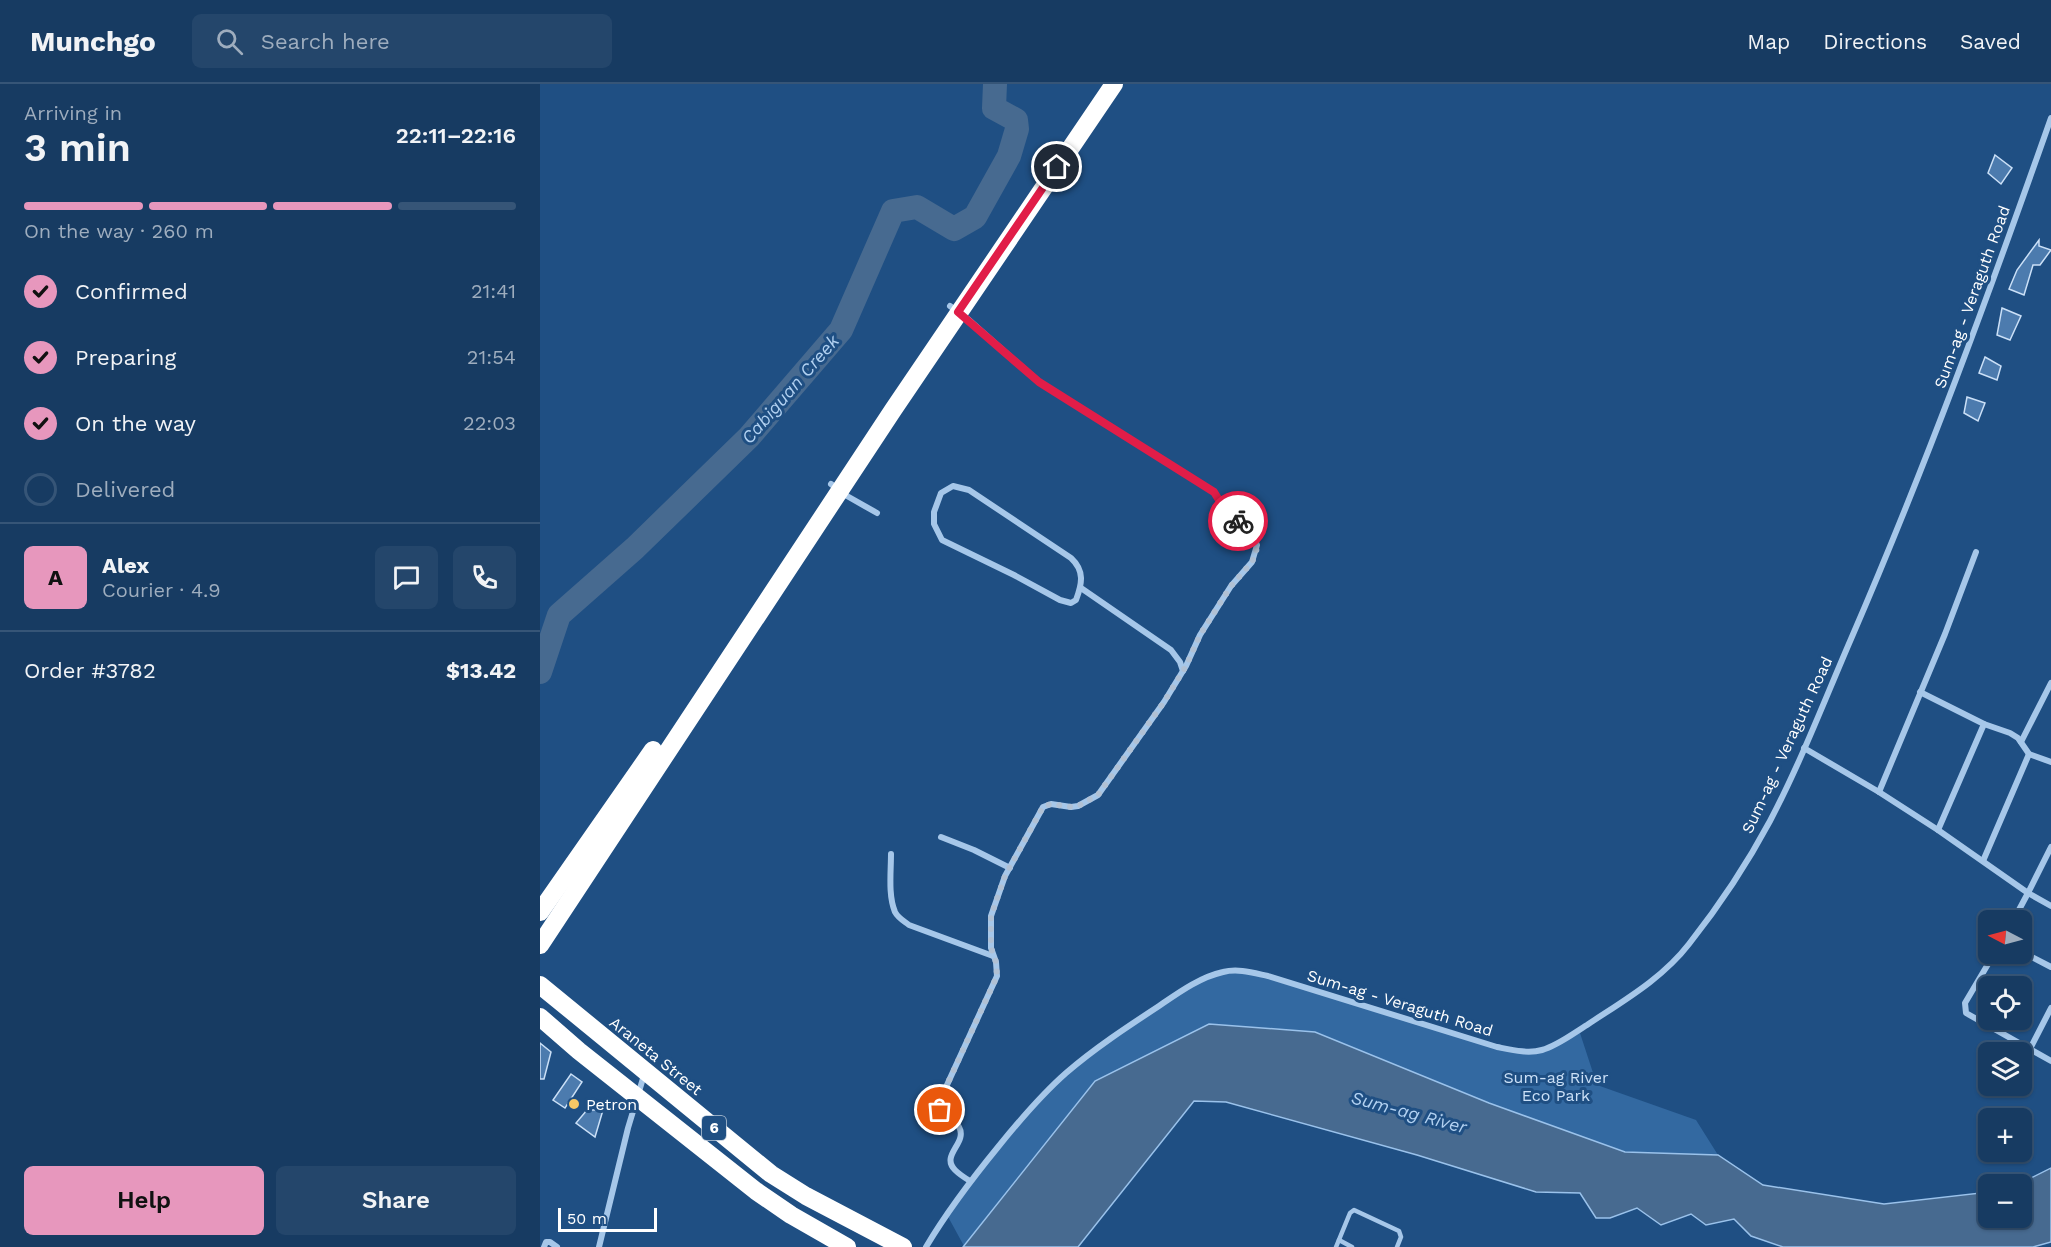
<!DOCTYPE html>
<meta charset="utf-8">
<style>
:root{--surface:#173b62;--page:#24466b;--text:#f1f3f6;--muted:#9eadbe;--line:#365577;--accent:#e797bd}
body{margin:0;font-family:"Work Sans",sans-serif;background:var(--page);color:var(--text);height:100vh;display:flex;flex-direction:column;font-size:22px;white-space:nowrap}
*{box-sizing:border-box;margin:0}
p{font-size:20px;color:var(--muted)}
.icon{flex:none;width:33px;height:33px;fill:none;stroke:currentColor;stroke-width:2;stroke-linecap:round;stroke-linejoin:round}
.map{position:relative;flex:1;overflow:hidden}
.side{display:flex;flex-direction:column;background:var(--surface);width:540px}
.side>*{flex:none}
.needle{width:39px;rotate:276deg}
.tools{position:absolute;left:1438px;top:826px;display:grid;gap:12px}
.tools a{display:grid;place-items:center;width:54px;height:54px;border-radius:9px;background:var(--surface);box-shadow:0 2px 4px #0004,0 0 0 2px var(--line);font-size:30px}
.scale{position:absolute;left:18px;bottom:15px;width:99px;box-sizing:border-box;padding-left:6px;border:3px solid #fff;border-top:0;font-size:16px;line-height:21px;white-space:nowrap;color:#fff;-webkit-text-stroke:4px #1f4f83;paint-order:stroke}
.pin{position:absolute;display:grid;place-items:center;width:51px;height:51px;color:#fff;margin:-26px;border:3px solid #fff;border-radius:50%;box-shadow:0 2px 6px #0007}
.courier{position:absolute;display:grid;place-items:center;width:60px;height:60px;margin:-30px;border:4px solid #e11d48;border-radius:50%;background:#fff;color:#222;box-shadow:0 2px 8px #0007}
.head em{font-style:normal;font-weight:600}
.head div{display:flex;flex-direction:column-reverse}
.head{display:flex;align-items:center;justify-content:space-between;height:102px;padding:0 24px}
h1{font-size:39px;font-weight:600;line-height:45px}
.bar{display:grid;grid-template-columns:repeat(4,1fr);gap:9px 6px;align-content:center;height:72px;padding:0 24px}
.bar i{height:8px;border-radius:4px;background:var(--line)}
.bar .current{background:var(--accent)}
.bar p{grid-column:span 4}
.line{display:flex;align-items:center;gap:15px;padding:0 24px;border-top:2px solid var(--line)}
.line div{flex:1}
.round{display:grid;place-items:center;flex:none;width:63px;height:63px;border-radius:9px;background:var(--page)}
ol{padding:0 24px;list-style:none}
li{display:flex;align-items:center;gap:18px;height:66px}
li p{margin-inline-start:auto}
li .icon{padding:6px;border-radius:50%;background:var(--accent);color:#111;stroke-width:4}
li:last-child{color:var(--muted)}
li i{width:33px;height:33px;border:3px solid var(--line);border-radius:50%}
.button{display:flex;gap:12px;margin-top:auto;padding:12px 24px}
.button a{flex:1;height:69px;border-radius:9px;background:var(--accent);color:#111;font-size:24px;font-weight:600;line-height:69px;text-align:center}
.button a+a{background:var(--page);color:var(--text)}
header{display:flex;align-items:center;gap:36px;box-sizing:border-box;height:84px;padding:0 30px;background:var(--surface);border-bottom:2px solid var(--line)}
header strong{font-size:28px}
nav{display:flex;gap:33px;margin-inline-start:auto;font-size:21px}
.search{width:420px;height:54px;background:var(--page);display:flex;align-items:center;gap:15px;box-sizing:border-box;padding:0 21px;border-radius:9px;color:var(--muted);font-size:22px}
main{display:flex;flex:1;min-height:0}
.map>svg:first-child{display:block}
.green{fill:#3369a1}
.water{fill:#476a90;stroke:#9ac2eb;stroke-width:1.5}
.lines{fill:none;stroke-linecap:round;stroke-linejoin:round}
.river{stroke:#476a90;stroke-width:24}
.building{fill:#4c7bae;stroke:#cbe0f7;stroke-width:1.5}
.lane{stroke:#a6c7e9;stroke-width:4.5}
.street{stroke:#a6c7e9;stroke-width:6}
.highway{stroke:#fff;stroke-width:18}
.done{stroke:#b1c1d4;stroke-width:6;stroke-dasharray:0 10.8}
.route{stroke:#e11d48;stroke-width:8}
.poi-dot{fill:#f7c866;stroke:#1f4f83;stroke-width:2}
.labels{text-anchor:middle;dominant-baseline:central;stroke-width:6;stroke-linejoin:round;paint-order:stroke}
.shield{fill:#1f4f83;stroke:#bccada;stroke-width:1.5}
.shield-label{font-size:15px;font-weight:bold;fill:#fff}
.street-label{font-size:16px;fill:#fff;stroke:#1f4f83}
.park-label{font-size:16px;fill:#cbe0f7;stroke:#1f4f83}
.poi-label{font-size:16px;fill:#fff;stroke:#1f4f83;text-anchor:start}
.water-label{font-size:18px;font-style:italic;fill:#b2d1f1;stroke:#1f4f83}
</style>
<header>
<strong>Munchgo</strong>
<div class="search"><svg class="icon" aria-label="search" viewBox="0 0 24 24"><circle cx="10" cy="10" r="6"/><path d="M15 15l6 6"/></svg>Search here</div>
<nav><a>Map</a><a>Directions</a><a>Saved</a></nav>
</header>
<main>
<section class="side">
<div class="head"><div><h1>3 min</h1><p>Arriving in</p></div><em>22:11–22:16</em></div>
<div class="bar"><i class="current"></i><i class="current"></i><i class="current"></i><i></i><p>On the way · 260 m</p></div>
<ol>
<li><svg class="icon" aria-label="check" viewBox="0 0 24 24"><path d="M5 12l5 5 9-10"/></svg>Confirmed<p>21:41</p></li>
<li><svg class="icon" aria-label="check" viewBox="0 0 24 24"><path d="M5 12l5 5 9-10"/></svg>Preparing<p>21:54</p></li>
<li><svg class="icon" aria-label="check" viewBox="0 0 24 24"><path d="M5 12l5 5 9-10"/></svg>On the way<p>22:03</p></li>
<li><i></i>Delivered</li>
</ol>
<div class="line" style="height:108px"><b class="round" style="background:var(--accent);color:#111">A</b><div><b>Alex</b><p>Courier · 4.9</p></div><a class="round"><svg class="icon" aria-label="chat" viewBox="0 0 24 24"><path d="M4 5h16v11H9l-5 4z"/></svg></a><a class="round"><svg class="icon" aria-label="phone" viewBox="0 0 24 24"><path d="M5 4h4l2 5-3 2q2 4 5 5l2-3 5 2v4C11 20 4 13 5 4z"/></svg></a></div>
<div class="line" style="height:78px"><div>Order #3782</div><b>$13.42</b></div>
<div class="button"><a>Help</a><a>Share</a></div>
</section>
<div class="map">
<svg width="1511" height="1163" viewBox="0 0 1511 1163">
<rect width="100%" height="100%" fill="#1f4f83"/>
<polygon class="green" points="702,887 957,963 1005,966 1039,946 1057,1001 1156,1036 1178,1071 1085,1068 949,1019 555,997 424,1162 406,1129 481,1035 525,990 564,959 667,893"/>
<polygon class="water" points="669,940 775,948 949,1019 1085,1068 1178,1071 1223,1101 1344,1120 1449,1108 1449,1134 1482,1134 1482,1101 1477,1101 1511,1084 1511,1158 1493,1163 1243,1163 1211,1152 1194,1135 1166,1141 1151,1130 1121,1141 1097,1124 1070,1134 1056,1134 1040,1109 996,1108 877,1071 686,1018 654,1017 538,1163 423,1163 555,997"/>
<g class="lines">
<polyline class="river" points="0,588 19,531 95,464 209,353 301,246 353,127 377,123 414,145 435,133 469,72 477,45 476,36 454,24 455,0"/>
</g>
<g class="building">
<polygon points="1455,71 1472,84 1461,100 1448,89"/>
<polygon points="1499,156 1499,162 1511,166 1500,181 1493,181 1484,211 1469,205 1477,186"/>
<polygon points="1462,224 1481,232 1470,256 1457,251"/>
<polygon points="1445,273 1461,282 1457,296 1439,289"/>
<polygon points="1427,313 1445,319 1438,337 1424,329"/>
<polygon points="0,959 11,968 4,995 0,995"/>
<polygon points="31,990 42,998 25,1024 13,1016"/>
<polygon points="47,1026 63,1026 55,1053 36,1039"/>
</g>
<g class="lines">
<g class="lane">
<polyline points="799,1156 812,1163"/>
<polyline points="796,1163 810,1129 814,1126 859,1147 861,1153 857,1163"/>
</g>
<g class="street">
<path d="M410,222l19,14 70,62 175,110 10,16 29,27 4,10 -5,17 -21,24 -31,49 -14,31 -22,36 -66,93 -20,11 -7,1 -20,-3 -8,3 -38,69 -14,40v32l5,14 1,14 -56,122c-4,17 10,16 18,29 9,16 -19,28 -4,43 4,4 10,8 15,11"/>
<polyline points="291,400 307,412 337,429"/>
<path d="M413,402l16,4 102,68c14,13 11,26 5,42l-5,3 -11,-3 -46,-25 -72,-35 -8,-16v-12l7,-19z"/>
<polyline points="541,504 631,566 640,578 643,587"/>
<polyline points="1380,608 1444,640 1470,649 1478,654 1489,670 1511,678"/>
<polyline points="1481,658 1511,599"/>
<polyline points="1264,664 1339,708 1398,746 1488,809 1473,837"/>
<polyline points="1339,708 1405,550 1436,468"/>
<polyline points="1398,746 1444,640"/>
<polyline points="401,753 434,766 470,784"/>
<polyline points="1511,763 1488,809 1511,822"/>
<path d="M351,770c0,18 -3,41 4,58 3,6 9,9 14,13l84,31"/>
<polyline points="1443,777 1489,670"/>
<polyline points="1482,868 1511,883"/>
<polyline points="1454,870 1425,919 1426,929 1511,977"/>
<polyline points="1490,965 1511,924"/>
<polyline points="4,1163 6,1158 10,1158 17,1163"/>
<polyline points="59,1163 88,1044 104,991"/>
<path d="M386,1163c22,-37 45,-67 72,-100 21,-26 43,-52 68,-74 29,-25 61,-46 93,-67 19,-13 41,-29 64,-34 15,-4 31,1 45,4l229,71c15,3 31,7 45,3 15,-4 32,-17 45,-25 36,-24 75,-46 102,-81 30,-38 58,-80 81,-123 31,-59 55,-122 81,-182 74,-171 138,-345 200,-521"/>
</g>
<g class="highway">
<polyline points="0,828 113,666"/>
<polyline points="0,861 353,326 574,0"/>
<polyline points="0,901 231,1090 266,1112 363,1163"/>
<polyline points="0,933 39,967 216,1107 251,1131 307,1163"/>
</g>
</g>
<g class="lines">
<polyline class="done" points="400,1026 399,1021 401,1014 457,892 456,878 451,864 451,832 465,792 503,723 511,720 531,723 538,722 558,711 624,618 646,582 660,551 691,502 712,478 716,469 717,461 713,451 698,437"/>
<polyline class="route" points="517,83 418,228 499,298 674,408 684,424 698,437"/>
</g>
<circle class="poi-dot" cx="34" cy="1020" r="6"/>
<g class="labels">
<rect class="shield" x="162" y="1032" width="24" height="24" rx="4.5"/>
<g class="shield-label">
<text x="174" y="1044">6</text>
</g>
<g class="street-label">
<text transform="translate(1432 213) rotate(-70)">Sum-ag - Veraguth Road</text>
<text transform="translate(1247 661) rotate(-65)">Sum-ag - Veraguth Road</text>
<text transform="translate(860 919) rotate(17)">Sum-ag - Veraguth Road</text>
<text transform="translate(116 972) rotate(39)">Araneta Street</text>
</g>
<g class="park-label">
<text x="1016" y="993">Sum-ag River<tspan x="1016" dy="18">Eco Park</tspan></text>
</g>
<g class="poi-label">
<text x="46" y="1020">Petron</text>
</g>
<g class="water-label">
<text transform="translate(250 305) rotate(-49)">Cabiguan Creek</text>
<text transform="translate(869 1028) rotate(15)">Sum-ag River</text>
</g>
</g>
</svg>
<div class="tools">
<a><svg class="needle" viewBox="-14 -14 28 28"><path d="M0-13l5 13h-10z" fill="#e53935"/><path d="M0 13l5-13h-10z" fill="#9eadbe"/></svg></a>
<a><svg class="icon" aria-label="locate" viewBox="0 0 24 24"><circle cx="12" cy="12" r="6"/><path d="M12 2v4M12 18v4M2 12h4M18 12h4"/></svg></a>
<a><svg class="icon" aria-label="layers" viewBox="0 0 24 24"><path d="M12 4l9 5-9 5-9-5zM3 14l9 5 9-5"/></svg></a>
<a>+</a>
<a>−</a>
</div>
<div class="scale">50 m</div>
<div class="pin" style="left:400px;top:1026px;background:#ea580c"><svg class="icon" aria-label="bag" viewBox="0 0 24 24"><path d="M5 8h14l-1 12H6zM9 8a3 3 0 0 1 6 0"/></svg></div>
<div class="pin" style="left:517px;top:83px;background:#1f2937"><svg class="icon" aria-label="home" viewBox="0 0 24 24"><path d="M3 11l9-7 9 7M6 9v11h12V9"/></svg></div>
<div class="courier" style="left:698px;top:437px"><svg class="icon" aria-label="bike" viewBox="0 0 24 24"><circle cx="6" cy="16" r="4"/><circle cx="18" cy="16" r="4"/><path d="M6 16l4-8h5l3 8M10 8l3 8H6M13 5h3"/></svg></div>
</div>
</main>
